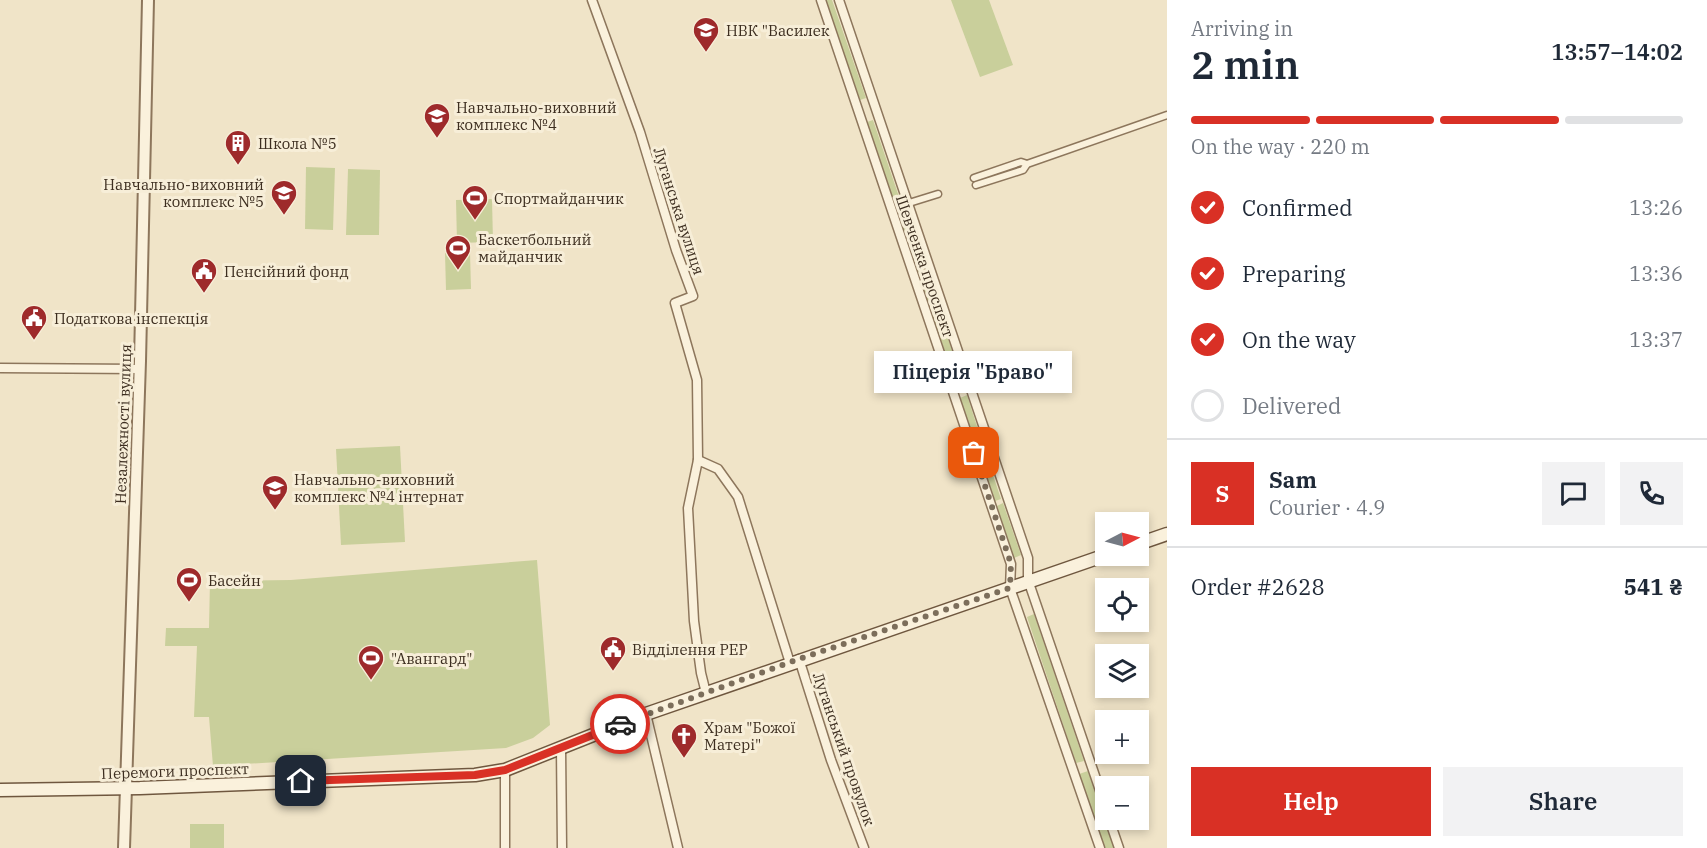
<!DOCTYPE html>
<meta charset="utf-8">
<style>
:root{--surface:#fff;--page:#f2f2f3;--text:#1f2937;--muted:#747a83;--line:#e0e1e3;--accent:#d93025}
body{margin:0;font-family:"IBM Plex Serif",serif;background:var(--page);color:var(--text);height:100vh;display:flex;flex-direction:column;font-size:22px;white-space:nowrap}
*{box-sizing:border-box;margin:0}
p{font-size:20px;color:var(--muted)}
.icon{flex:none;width:33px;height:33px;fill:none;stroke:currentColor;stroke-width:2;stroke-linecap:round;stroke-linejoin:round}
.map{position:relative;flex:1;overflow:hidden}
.details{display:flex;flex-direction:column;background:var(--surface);width:540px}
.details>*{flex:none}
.needle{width:39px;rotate:84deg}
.fabs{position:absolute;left:1095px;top:512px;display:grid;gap:12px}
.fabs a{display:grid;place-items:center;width:54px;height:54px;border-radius:0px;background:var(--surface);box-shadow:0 3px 9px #0003;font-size:30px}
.pin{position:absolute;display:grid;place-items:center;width:51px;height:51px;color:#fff;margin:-26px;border-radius:12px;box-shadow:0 3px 9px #0006}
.courier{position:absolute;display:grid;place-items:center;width:60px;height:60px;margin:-30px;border:4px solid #d93025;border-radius:50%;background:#fff;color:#222;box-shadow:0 2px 8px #0007}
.bubble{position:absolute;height:42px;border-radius:0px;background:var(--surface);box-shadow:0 3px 9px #0003;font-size:20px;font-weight:600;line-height:42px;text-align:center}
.headline em{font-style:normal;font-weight:600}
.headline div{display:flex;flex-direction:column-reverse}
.headline{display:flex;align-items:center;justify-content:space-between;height:102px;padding:0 24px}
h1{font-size:39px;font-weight:600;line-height:45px}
.bar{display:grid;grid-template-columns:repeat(4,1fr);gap:9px 6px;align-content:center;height:72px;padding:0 24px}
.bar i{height:8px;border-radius:4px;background:var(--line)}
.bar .on{background:var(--accent)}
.bar p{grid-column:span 4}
.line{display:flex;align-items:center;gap:15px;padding:0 24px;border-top:2px solid var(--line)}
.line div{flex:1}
.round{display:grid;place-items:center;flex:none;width:63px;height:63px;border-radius:0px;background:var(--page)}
ol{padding:0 24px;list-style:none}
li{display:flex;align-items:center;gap:18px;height:66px}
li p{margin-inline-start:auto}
li .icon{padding:6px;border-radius:50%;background:var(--accent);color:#fff;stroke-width:4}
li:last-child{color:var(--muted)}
li i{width:33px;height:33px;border:3px solid var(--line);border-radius:50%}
.cta{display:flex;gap:12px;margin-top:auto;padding:12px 24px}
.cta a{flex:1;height:69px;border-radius:0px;background:var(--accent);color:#fff;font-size:24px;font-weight:600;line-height:69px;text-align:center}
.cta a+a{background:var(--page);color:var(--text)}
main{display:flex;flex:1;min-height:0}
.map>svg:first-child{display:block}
.green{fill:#c9cf9b}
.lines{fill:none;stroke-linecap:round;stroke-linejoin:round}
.pedestrian-casing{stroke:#8d765c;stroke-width:9}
.minor-casing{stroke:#8d765c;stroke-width:11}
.tertiary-casing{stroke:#8d765c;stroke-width:14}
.secondary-casing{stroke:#6f573f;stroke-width:15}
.pedestrian{stroke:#faf1dc;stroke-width:6}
.minor{stroke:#faf1dc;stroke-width:8}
.tertiary{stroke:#faf1dc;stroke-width:10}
.secondary{stroke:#faf1dc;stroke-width:12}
.done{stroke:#7c6e5b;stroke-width:6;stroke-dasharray:0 10.8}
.route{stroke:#d93025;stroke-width:8}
.labels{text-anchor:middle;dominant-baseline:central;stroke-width:6;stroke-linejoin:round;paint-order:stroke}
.poi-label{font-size:15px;fill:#3d2e20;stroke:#f7eed8;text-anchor:start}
.street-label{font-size:15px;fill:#3d2e20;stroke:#f7eed8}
</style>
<main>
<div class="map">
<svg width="1167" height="848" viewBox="0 0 1167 848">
<rect width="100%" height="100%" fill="#f0e4c8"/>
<g class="green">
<polygon points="826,0 832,0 866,98 860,100"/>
<polygon points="951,0 989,0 1013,65 980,77"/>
<polygon points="873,120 934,300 928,302 867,122"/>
<polygon points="306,167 335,168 333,230 305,229"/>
<polygon points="348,169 380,170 379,235 346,235"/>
<polygon points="492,199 493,242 457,243 456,200"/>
<polygon points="470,252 471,289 446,290 445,253"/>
<polygon points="939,314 962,378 955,381 933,317"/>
<polygon points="967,395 982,442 976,444 960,398"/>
<polygon points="400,446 405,542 341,545 336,449"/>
<polygon points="984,448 1001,499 995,501 978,450"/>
<polygon points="1003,503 1021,555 1014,558 997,506"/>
<polygon points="537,560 550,725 533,738 506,748 213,766 209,717 194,717 197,646 165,646 166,628 209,628 210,581 291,580"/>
<polygon points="1034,614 1084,761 1076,763 1027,617"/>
<polygon points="1088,771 1114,848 1105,848 1079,774"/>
<rect x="190" y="824" width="34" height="24"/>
</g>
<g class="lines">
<g class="pedestrian-casing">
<g id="pedestrian">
<polyline points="974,178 1021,162 1027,164"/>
<polyline points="976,185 1023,170 1027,164 1167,115"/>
<polyline points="909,203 938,194"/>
</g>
</g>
<g class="minor-casing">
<g id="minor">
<polyline points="592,0 640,132 676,250 693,296 675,303 697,380 698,460 688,508 694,621 701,673 706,693"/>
<polyline points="821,0 1011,564 1010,588 1100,848"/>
<polyline points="839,0 1028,558 1028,580 1106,808"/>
<polyline points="0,368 140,369"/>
<polyline points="698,460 718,469 738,497 790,663"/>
<polyline points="799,659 831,760 864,848"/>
<polyline points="646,714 678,848"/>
<polyline points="561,748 562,848"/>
<polyline points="1109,819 1119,848"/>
<polyline points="505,848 505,770"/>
</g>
</g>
<g class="tertiary-casing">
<polyline id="tertiary" points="124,848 140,361 148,0"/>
</g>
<g class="secondary-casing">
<g id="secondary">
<polyline points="1138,544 1167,534"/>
<polyline points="0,790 140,788 475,775 505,770 646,714 1106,555"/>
</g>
</g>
<use href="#pedestrian" class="pedestrian"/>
<use href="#minor" class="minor"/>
<use href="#tertiary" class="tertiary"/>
<use href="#secondary" class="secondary"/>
</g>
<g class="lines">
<polyline class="done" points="620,724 799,659 1010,588 1011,564 974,453"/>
<polyline class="route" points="301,781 475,775 505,770 620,724"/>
</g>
<defs>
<g id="school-pin" transform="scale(1.35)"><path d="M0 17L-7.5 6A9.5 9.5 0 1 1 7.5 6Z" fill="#9e2a2b" stroke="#f7eed8"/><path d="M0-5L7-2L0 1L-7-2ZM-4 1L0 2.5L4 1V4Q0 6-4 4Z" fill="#fff"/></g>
<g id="building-pin" transform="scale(1.35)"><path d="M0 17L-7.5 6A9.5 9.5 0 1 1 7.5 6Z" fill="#9e2a2b" stroke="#f7eed8"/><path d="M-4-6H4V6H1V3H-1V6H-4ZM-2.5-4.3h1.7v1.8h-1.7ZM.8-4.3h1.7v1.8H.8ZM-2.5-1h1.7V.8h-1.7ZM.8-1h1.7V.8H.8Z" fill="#fff"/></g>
<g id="stadium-pin" transform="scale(1.35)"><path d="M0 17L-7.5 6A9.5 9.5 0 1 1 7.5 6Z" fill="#9e2a2b" stroke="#f7eed8"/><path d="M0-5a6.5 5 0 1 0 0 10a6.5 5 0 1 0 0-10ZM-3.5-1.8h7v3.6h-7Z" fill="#fff"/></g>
<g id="civic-pin" transform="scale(1.35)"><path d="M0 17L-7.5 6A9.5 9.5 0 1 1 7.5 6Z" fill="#9e2a2b" stroke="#f7eed8"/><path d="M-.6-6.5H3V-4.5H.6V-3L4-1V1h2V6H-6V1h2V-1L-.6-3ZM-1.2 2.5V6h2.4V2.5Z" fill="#fff"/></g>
<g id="church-pin" transform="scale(1.35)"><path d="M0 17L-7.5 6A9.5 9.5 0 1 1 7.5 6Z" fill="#9e2a2b" stroke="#f7eed8"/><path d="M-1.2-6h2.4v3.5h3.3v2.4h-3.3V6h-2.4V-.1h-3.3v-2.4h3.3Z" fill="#fff"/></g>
</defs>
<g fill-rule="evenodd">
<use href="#school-pin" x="706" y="30"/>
<use href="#school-pin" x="437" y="116"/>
<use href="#building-pin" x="238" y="143"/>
<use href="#school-pin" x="284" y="193"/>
<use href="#stadium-pin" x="475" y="198"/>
<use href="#stadium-pin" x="458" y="248"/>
<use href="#civic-pin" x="204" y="271"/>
<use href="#civic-pin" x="34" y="318"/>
<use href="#school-pin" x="275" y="488"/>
<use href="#stadium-pin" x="189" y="580"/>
<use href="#civic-pin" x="613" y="649"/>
<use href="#stadium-pin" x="371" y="658"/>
<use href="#church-pin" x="684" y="736"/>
</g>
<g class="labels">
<g class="poi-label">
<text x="726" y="30">НВК "Василек</text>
<text x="456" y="107">Навчально-виховний<tspan x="456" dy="17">комплекс №4</tspan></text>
<text x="258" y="143">Школа №5</text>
<text x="264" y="184" text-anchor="end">Навчально-виховний<tspan x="264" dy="17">комплекс №5</tspan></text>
<text x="494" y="198">Спортмайданчик</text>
<text x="478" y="239">Баскетбольний<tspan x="478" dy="17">майданчик</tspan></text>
<text x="224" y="271">Пенсійний фонд</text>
<text x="54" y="318">Податкова інспекція</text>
<text x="294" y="479">Навчально-виховний<tspan x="294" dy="17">комплекс №4 інтернат</tspan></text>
<text x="208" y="580">Басейн</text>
<text x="632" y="649">Відділення РЕР</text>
<text x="391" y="658">"Авангард"</text>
<text x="704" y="727">Храм "Божої<tspan x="704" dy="17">Матері"</tspan></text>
</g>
<g class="street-label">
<text transform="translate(679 211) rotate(72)">Луганська вулиця</text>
<text transform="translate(925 266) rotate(71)">Шевченка проспект</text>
<text transform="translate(123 424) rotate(-88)">Незалежності вулиця</text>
<text transform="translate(844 749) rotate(71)">Луганський провулок</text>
<text transform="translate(175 771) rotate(-2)">Перемоги проспект</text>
</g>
</g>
</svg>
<div class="fabs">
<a><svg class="needle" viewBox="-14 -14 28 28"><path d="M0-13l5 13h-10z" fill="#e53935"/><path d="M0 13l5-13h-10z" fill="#747a83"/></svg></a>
<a><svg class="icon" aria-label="locate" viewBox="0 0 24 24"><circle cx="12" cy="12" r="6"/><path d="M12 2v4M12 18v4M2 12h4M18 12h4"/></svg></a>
<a><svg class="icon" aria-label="layers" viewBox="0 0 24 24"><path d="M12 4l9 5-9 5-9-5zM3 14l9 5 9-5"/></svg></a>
<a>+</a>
<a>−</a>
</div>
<div class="pin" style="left:974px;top:453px;background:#ea580c"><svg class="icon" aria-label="bag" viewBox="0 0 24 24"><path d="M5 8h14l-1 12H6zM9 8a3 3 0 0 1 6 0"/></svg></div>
<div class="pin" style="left:301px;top:781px;background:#1f2937"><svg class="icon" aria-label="home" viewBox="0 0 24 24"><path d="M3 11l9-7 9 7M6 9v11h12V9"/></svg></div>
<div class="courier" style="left:620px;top:724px"><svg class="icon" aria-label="car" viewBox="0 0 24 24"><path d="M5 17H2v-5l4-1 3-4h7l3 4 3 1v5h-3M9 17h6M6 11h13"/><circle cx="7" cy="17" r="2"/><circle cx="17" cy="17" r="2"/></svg></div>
<div class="bubble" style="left:874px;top:351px;width:198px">Піцерія &quot;Браво&quot;</div>
</div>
<section class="details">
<div class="headline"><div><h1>2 min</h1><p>Arriving in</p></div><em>13:57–14:02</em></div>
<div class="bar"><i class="on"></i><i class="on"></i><i class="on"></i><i></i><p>On the way · 220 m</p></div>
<ol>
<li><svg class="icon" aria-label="check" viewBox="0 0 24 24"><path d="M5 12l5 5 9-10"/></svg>Confirmed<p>13:26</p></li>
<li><svg class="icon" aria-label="check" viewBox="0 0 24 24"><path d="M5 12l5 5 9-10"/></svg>Preparing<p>13:36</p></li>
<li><svg class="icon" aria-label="check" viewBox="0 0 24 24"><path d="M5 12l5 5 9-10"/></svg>On the way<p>13:37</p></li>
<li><i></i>Delivered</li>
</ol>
<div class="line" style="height:108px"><b class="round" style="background:var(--accent);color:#fff">S</b><div><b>Sam</b><p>Courier · 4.9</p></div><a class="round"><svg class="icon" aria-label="chat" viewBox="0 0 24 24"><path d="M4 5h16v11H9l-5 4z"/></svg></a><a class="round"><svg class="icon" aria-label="phone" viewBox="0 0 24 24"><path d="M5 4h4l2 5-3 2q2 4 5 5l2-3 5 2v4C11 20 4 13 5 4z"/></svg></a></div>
<div class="line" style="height:78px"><div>Order #2628</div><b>541 ₴</b></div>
<div class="cta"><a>Help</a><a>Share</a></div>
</section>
</main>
